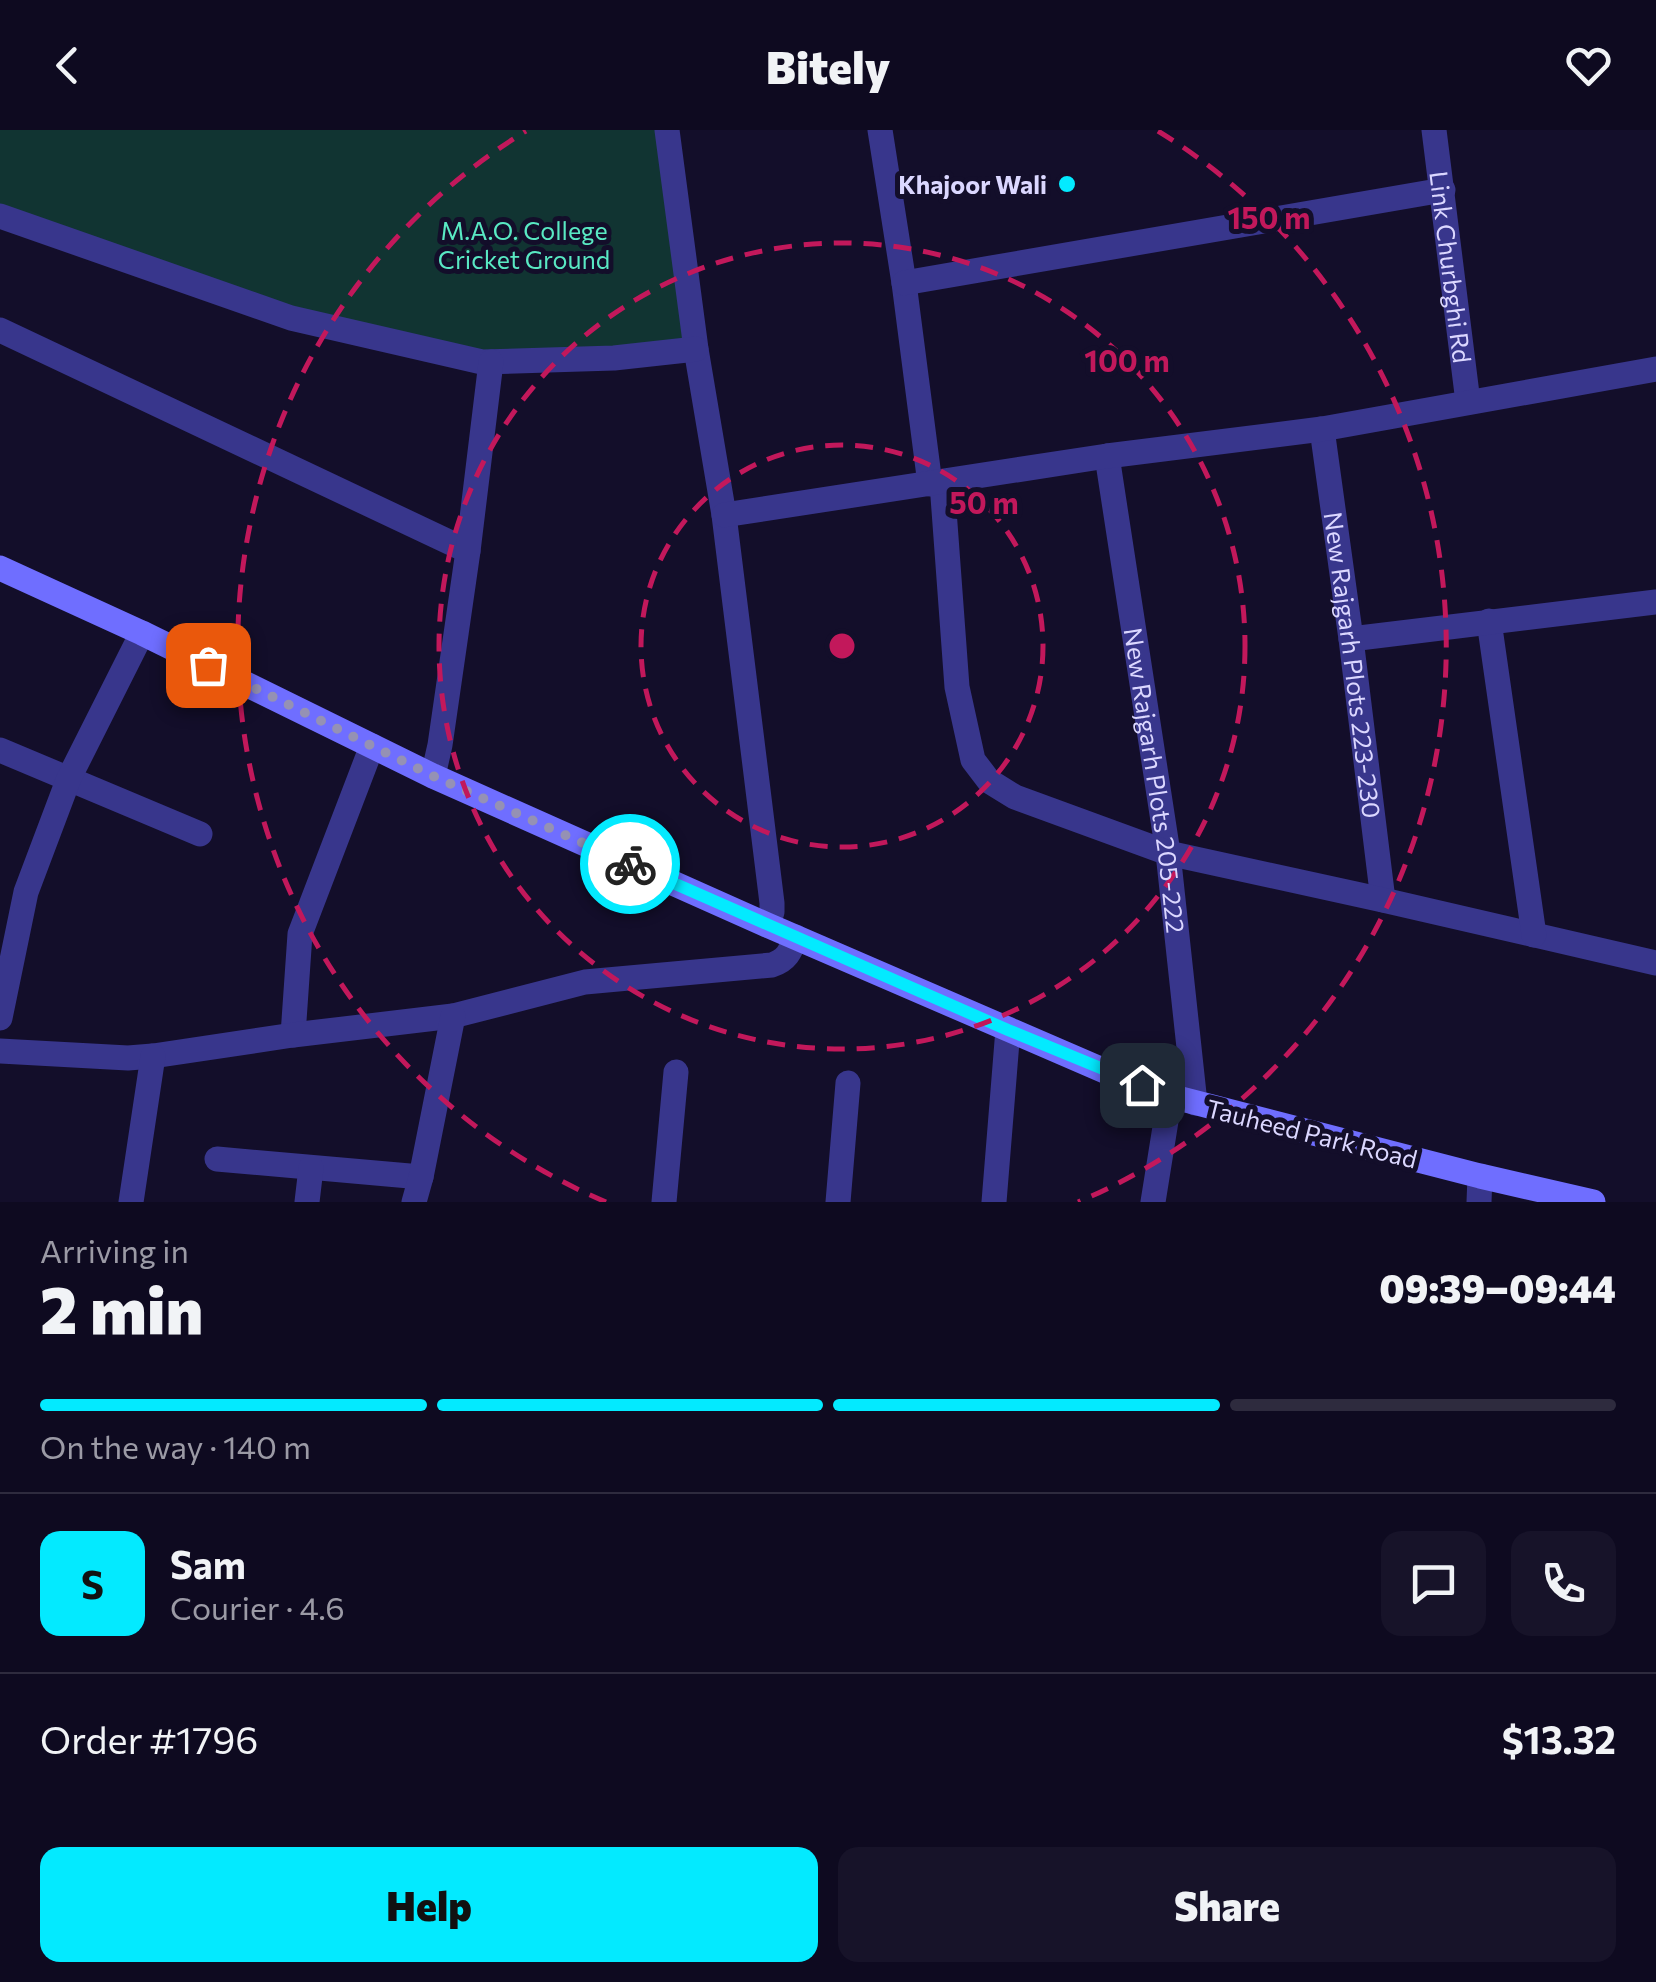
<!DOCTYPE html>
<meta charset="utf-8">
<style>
:root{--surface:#0e0a20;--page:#171329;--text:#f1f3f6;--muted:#9b9aa5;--line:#2e2b3e;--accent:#03eaff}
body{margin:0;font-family:Commissioner,sans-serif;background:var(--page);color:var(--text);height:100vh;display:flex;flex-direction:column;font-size:38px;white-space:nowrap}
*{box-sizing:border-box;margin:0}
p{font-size:32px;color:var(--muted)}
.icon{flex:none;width:55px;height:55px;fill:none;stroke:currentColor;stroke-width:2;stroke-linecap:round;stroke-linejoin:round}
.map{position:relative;height:1072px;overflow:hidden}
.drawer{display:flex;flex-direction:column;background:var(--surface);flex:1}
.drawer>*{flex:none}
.pin{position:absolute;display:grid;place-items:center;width:85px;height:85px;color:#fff;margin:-42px;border-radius:20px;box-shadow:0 5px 15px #0006}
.courier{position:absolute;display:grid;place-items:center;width:100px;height:100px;margin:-50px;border:8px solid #03eaff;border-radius:50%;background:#fff;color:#222;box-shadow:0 2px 12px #0007}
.head em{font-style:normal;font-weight:800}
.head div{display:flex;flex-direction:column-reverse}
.head{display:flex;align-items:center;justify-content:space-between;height:170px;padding:0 40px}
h1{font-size:65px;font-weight:800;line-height:75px}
.bar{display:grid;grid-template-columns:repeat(4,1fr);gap:15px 10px;align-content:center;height:120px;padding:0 40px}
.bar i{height:12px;border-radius:8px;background:var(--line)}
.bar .on{background:var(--accent)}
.bar p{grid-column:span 4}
.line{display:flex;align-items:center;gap:25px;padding:0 40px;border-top:2px solid var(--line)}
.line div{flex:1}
.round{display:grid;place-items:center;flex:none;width:105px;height:105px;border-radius:20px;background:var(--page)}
.primary-button{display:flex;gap:20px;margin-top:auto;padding:20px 40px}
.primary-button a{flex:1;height:115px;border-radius:20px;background:var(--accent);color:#111;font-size:40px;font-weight:800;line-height:115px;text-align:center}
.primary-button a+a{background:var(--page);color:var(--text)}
header{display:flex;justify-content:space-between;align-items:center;height:130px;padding:0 40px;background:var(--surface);font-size:45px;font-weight:800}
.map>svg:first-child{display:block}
.green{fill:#113432}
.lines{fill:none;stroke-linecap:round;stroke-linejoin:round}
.minor{stroke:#38368c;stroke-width:25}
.secondary{stroke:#6f6eff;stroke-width:25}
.done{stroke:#9591b4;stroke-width:10;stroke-dasharray:0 18}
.route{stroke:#03eaff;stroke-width:12}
.ring{fill:none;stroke:#c2185b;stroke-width:5;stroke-dasharray:18 12}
.poi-dot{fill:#03eaff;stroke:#130e2a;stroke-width:4}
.labels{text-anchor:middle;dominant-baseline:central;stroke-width:10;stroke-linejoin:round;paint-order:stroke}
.poi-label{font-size:25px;font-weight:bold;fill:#dbd7ff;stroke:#130e2a;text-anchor:end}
.park-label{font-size:25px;fill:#59e9c3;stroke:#130e2a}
.street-label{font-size:25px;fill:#dbd7ff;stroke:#130e2a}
.centre{fill:#c2185b;stroke:#130e2a;stroke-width:5}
.ring-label{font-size:30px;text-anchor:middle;font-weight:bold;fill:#c2185b;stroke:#130e2a;stroke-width:10;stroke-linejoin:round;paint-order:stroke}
</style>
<header><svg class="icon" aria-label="back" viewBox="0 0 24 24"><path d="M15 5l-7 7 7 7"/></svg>Bitely<svg class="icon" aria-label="heart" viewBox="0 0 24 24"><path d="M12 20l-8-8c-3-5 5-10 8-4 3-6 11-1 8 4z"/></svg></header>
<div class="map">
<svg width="1656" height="1072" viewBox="0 0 1656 1072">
<rect width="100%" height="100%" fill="#130e2a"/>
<polygon class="green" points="0,0 667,0 696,219 491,232 291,188 0,83"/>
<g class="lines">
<g class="minor">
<polyline points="667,0 696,219 724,385 772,773 772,782 767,795"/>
<polyline points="880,0 904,153 930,354"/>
<path id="s1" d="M1434,0l34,272"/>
<polyline points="0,86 291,188 482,232 614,228 696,219"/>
<polyline points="904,153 1443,60"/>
<polyline points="0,200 468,421"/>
<path id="s2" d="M1322,299l29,210 32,261"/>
<path id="s3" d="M1107,326l61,397 27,250"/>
<polyline points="942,353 957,557 973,630 989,651 1015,667 1168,723 1383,770 1656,833"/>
<polyline points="724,385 1107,326 1322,299 1656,239"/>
<polyline points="1489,491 1534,805"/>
<polyline points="1351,509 1656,472"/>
<polyline points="0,620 200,704"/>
<polyline points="433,646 440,615 468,421 491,232"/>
<polyline points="0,888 26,762 69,648 142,503"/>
<polyline points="293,905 300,804 372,616"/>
<path d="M0,921l128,7 25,-2 140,-21 160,-19 132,-34 187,-17c15,-5 18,-13 24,-28"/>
<polyline points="217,1029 421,1047"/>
<polyline points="131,1072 153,926"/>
<polyline points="307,1072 311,1038"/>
<polyline points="414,1072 421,1047 453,886"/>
<polyline points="664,1072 676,942"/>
<polyline points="838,1072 848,953"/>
<polyline points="994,1072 1008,899"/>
<polyline points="1153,1072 1170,966"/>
<polyline points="1479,1072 1480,1046"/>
</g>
<polyline class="secondary" points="0,438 142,503 433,646 767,795 1114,945 1170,966 1480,1046 1593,1072"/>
</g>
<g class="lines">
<polyline class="done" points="208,535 433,646 630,734"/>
<polyline class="route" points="630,734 1008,900 1142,955"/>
</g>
<g class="ring">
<circle cx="842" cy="516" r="201"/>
<circle cx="842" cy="516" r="403"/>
<path d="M606 1072A604 604 0 0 1 526 1M1158 1A604 604 0 0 1 1078 1072"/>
</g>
<circle class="poi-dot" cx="1067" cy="54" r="10"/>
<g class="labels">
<g class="poi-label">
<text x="1047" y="54">Khajoor Wali</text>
</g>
<g class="park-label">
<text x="524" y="100">M.A.O. College<tspan x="524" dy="29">Cricket Ground</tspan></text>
</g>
<g class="street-label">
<text stroke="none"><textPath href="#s1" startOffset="138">Link Churbghi Rd</textPath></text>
<text stroke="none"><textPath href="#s2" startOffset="238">New Rajgarh Plots 223-230</textPath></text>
<text stroke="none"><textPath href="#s3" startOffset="328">New Rajgarh Plots 205-222</textPath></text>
<text transform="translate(1312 1003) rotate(14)">Tauheed Park Road</text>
</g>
</g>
<circle cx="842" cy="516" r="15" class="centre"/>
<g class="ring-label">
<text x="1269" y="99">150 m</text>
<text x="1127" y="242">100 m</text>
<text x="984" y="384">50 m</text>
</g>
</svg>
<div class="pin" style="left:208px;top:535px;background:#ea580c"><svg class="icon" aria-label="bag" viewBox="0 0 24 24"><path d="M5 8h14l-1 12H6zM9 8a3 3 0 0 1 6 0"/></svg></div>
<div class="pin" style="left:1142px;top:955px;background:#1f2937"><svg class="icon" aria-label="home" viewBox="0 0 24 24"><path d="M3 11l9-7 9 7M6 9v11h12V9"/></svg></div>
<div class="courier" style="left:630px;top:734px"><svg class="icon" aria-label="bike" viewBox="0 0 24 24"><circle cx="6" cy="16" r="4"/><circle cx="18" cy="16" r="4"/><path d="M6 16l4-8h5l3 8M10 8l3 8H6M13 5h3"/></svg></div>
</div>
<section class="drawer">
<div class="head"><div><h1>2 min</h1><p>Arriving in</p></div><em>09:39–09:44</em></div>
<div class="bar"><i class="on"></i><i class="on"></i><i class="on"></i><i></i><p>On the way · 140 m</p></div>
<div class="line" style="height:180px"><b class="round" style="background:var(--accent);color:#111">S</b><div><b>Sam</b><p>Courier · 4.6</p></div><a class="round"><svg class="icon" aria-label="chat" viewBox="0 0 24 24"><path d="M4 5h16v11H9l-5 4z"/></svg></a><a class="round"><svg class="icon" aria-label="phone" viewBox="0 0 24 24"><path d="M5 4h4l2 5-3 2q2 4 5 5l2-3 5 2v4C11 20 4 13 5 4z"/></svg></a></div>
<div class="line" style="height:130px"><div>Order #1796</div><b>$13.32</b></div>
<div class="primary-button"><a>Help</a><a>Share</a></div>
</section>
